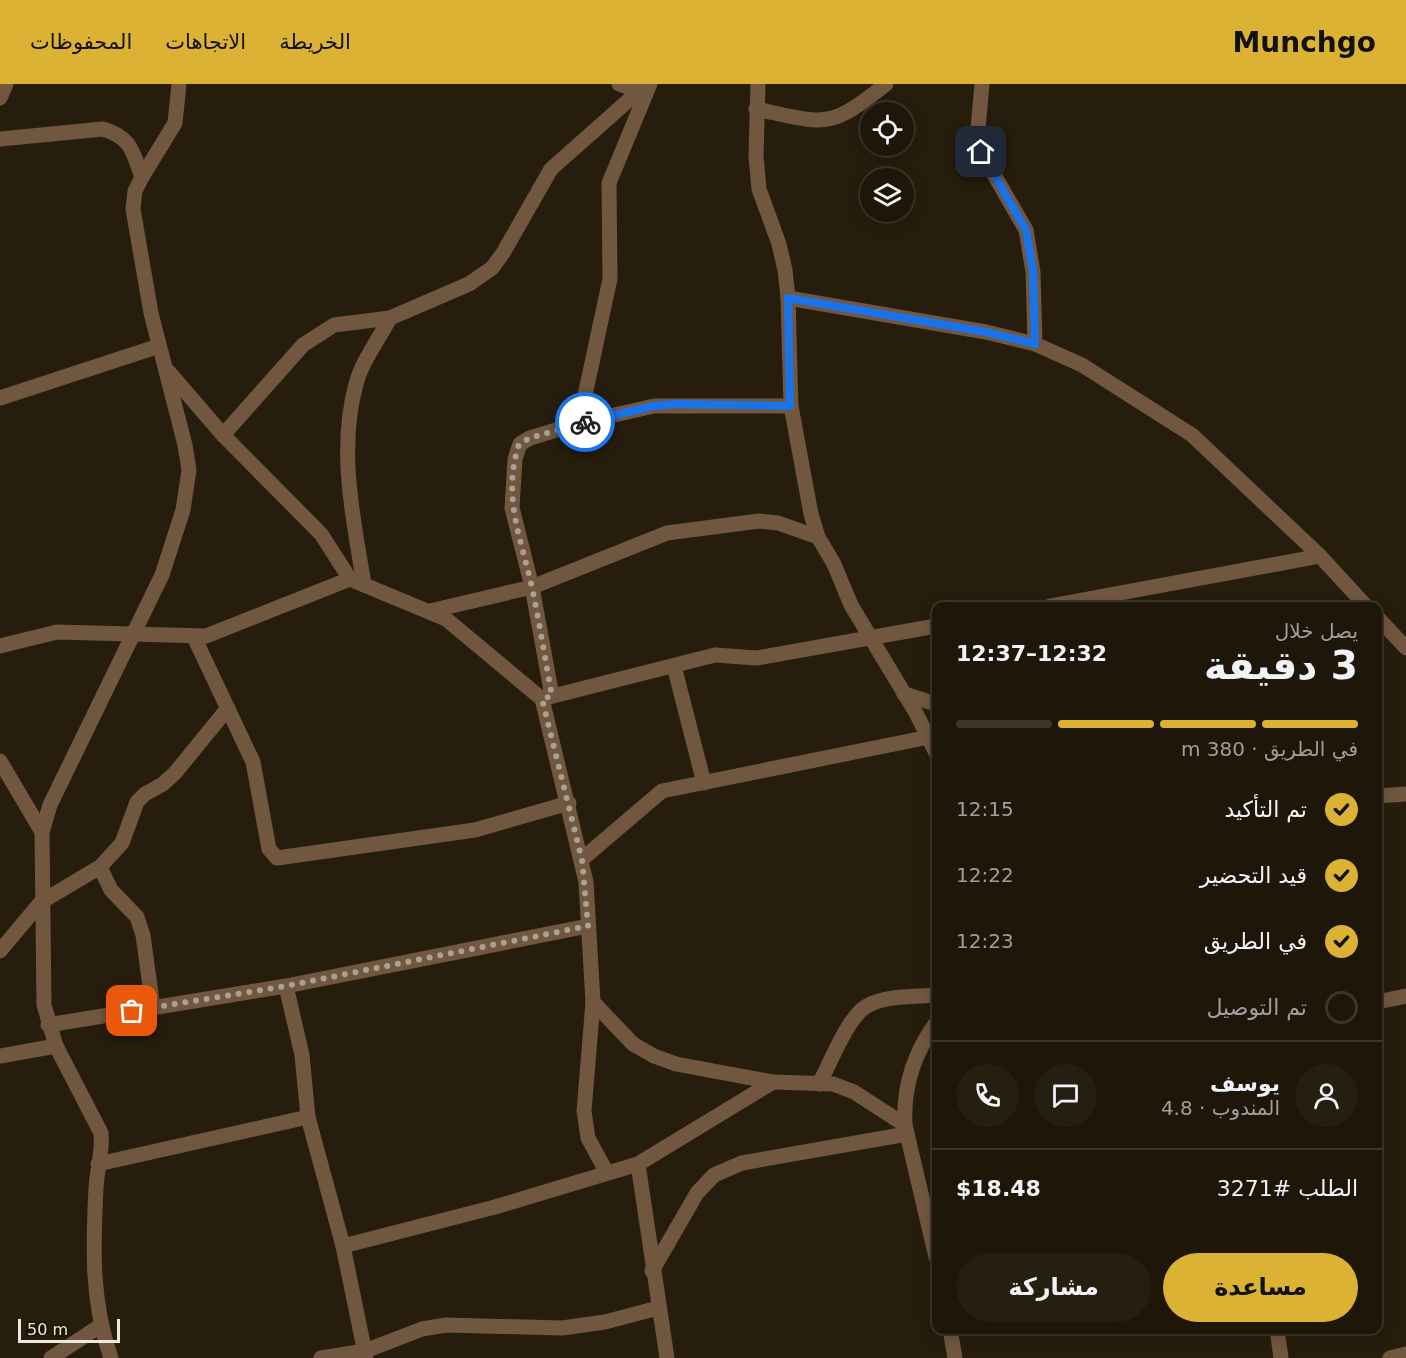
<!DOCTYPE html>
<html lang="ar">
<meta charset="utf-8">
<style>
:root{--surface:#1d1609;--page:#251f12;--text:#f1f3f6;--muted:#a09f9c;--line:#3b352a;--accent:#dbb233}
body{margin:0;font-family:"DejaVu Sans","Noto Sans Arabic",sans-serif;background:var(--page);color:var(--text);direction:rtl;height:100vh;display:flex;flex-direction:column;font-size:22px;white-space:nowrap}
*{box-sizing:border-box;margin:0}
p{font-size:20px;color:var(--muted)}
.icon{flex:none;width:33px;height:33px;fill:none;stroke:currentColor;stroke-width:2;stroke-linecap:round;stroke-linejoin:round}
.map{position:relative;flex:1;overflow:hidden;direction:ltr}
.details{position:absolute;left:932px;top:518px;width:450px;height:732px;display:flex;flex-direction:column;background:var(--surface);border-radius:12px;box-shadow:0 3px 15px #0003,0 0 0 2px var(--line);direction:rtl}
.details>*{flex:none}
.tools{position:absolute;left:860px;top:18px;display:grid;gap:12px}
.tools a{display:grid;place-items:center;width:54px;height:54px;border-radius:50%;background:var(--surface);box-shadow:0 3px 15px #0003,0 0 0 2px var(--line);font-size:30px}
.scale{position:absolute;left:18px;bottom:15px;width:102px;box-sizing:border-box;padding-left:6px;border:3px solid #efe8dd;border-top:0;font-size:16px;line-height:21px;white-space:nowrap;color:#efe8dd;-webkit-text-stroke:4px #1d1404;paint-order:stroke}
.pin{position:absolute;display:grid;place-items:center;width:51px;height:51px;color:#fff;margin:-26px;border-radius:12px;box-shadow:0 3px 9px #0006}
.courier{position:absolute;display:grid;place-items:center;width:60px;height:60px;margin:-30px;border:4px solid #1a73e8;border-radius:50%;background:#fff;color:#222;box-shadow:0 2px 8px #0007}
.head em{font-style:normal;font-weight:700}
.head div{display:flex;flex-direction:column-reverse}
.head{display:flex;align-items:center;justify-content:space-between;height:102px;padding:0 24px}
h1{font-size:39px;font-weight:700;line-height:45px}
.bar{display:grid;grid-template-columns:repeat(4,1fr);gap:9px 6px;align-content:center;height:72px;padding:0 24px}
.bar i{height:8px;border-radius:4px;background:var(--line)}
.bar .active{background:var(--accent)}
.bar p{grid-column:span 4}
.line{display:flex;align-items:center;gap:15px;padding:0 24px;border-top:2px solid var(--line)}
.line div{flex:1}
.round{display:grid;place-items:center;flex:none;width:63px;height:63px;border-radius:32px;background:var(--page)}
ol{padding:0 24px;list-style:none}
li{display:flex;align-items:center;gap:18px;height:66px}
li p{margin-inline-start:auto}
li .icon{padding:6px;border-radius:50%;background:var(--accent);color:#111;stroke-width:4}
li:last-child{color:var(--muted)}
li i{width:33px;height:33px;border:3px solid var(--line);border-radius:50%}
.primary-button{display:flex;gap:12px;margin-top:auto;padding:12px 24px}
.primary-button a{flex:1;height:69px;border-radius:36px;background:var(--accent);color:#111;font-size:24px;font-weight:700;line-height:69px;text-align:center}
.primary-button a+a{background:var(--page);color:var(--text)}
header{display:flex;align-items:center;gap:36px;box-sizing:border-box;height:84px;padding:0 30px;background:var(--accent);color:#111}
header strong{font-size:28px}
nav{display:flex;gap:33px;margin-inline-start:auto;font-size:21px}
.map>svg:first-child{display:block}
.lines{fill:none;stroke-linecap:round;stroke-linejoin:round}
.minor{stroke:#715740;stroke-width:15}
.done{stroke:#a9a194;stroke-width:6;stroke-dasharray:0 10.8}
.route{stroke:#1a73e8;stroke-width:8}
</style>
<header>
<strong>Munchgo</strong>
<nav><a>الخريطة</a><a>الاتجاهات</a><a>المحفوظات</a></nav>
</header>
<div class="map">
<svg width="1406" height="1274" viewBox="0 0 1406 1274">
<rect width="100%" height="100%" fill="#271d0c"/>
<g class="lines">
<g class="minor">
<polyline points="619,0 638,7"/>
<polyline points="758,0 756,72 759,105 779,160 785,186 788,214 791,322 811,430 818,453 834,480 851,521 916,629 936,669"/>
<polyline points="982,0 978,45 981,68 1026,146 1033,188 1035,260"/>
<polyline points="0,14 6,0"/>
<path d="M756,25c70,15 73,21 130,-25"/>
<path d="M0,55l103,-10c29,9 29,22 39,48"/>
<polyline points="788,214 986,248 1035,260 1082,281 1192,351 1320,472 1366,522"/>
<polyline points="168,287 223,351 321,450 350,495 446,535 542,615 586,798 593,918 584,1027 588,1054 607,1089"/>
<polyline points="0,314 159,262"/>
<polyline points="579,339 610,195 609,99 650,0"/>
<polyline points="223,351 303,261 334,241 390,234 469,200 492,184 503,169 551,85 647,0"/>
<path d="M364,500c-11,-66 -26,-134 -8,-200 6,-23 23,-45 34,-66"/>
<polyline points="1050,522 1320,472"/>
<polyline points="430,527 532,503 667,449 759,437 778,439 818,453"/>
<polyline points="1377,533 1406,564"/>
<polyline points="194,553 253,678 269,765 277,774 475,746 569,719"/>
<polyline points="0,562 57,548 206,552 350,495"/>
<polyline points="674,582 704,699"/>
<polyline points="904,610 936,620"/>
<polyline points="552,612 532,503 512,424 515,375 520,360 530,354 579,339 654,322 791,322"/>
<polyline points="545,614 715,571 757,574 936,542"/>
<polyline points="0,677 42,748"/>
<polyline points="1377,712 1406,710"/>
<polyline points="581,776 662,707 929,653"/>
<polyline points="100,783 111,806 137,833 143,851 153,924"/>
<polyline points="0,867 41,818 100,783 122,759 137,718 145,710 163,700 175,689 228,624"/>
<polyline points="286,902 302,971 308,1033 343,1162 366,1274"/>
<polyline points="593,918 633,960 654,972 676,980 773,998 833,1000 854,1008 905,1041"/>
<polyline points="1377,918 1406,912"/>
<path d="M936,939c-22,30 -33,65 -31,102l31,132"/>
<polyline points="48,941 286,902 588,842"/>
<polyline points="0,972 56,962"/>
<path d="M819,1000c11,-20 29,-68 48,-78 19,-11 48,-9 69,-11"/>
<polyline points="98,1080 308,1033"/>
<polyline points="638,1080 667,1274"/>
<polyline points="343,1162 495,1123 638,1080 773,998"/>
<polyline points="652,1187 697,1109 714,1091 742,1079 907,1050"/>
<polyline points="950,1245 955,1274"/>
<polyline points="1277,1245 1281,1274"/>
<polyline points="51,1274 100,1242"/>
<path d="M111,1274c-20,-56 -18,-112 -15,-170 1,-19 7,-37 5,-55l-45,-87 -12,-41 -2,-173 8,-27 112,-230 21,-65 6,-40 -4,-25 -34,-132 -18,-104 2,-18 7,-14 33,-54 4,-39"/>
<polyline points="321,1274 365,1267 422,1245 446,1241 562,1244 605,1238 658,1224"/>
<polyline points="1390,1274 1406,1270"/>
</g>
</g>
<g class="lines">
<path class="done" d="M132,927l154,-25 302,-60 -6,-66 -40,-161 10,-3c-7,-36 -12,-72 -20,-108 -11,-51 -30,-91 -13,-144l11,-6 55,-16"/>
<polyline class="route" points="585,338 654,322 674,320 790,322 788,214 986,248 1035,260 1033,188 1026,146 981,68"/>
</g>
</svg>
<div class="tools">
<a><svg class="icon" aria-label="locate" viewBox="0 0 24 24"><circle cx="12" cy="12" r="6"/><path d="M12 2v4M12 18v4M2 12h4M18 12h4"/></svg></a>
<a><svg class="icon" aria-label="layers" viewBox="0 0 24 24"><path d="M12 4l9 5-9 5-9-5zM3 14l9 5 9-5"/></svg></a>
</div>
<div class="scale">50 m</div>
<div class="pin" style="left:132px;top:927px;background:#ea580c"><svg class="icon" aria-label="bag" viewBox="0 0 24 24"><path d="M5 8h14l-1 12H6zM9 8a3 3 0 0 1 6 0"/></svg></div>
<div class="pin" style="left:981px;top:68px;background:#1f2937"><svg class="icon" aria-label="home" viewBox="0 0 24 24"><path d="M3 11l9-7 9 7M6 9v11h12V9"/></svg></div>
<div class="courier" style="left:585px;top:338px"><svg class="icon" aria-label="bike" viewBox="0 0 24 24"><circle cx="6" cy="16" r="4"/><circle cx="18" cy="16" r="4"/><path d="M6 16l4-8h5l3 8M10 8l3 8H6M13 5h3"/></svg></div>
<section class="details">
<div class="head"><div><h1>3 دقيقة</h1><p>يصل خلال</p></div><em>12:32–12:37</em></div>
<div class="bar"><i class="active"></i><i class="active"></i><i class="active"></i><i></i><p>في الطريق · 380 m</p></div>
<ol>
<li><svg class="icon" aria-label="check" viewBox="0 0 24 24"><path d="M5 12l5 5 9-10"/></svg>تم التأكيد<p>12:15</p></li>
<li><svg class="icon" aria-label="check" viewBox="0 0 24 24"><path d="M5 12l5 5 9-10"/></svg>قيد التحضير<p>12:22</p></li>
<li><svg class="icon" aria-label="check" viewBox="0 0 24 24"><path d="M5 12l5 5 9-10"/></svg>في الطريق<p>12:23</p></li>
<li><i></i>تم التوصيل</li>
</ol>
<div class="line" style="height:108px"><a class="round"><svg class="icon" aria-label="person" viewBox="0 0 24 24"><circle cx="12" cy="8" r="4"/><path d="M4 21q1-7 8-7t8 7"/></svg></a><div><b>يوسف</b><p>المندوب · 4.8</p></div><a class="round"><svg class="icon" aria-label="chat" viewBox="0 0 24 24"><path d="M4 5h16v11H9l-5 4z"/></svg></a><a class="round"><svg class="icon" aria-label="phone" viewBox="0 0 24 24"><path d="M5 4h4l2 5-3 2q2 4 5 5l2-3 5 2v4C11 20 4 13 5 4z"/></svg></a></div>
<div class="line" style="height:78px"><div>الطلب #3271</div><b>$18.48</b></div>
<div class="primary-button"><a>مساعدة</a><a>مشاركة</a></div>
</section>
</div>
